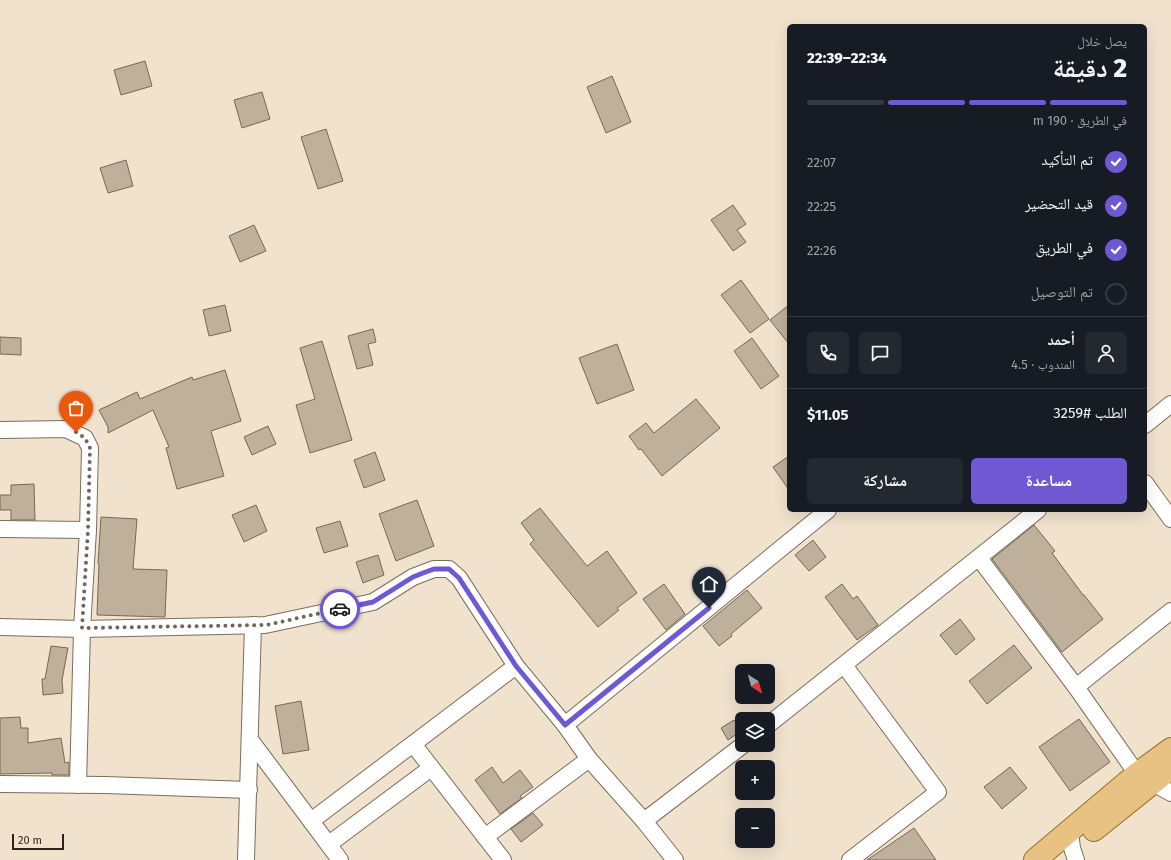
<!DOCTYPE html>
<html lang="ar">
<meta charset="utf-8">
<style>
:root{--surface:#171b24;--page:#242831;--text:#f1f3f6;--muted:#9ea1a6;--line:#363941;--accent:#6e59d3}
body{margin:0;font-family:"Fira Sans","Noto Naskh Arabic",sans-serif;background:var(--page);color:var(--text);direction:rtl;height:100vh;display:flex;flex-direction:column;font-size:15px;white-space:nowrap}
*{box-sizing:border-box;margin:0}
p{font-size:13px;color:var(--muted)}
.icon{flex:none;width:22px;height:22px;fill:none;stroke:currentColor;stroke-width:2;stroke-linecap:round;stroke-linejoin:round}
.map{position:relative;flex:1;overflow:hidden;direction:ltr}
.drawer{position:absolute;left:787px;top:24px;width:360px;height:488px;display:flex;flex-direction:column;background:var(--surface);border-radius:6px;box-shadow:0 4px 16px #0002;direction:rtl}
.drawer>*{flex:none}
.needle{width:26px;rotate:143deg}
.fabs{position:absolute;left:735px;top:664px;display:grid;gap:8px}
.fabs a{display:grid;place-items:center;width:40px;height:40px;border-radius:6px;background:var(--surface);box-shadow:0 4px 16px #0002;font-size:20px}
.scale{position:absolute;left:12px;bottom:10px;width:52px;box-sizing:border-box;padding-left:4px;border:2px solid #2a241d;border-top:0;font-size:11px;line-height:14px;white-space:nowrap;color:#2a241d;-webkit-text-stroke:3px #f1e2cd;paint-order:stroke}
.pin{position:absolute;display:grid;place-items:center;width:34px;height:34px;color:#fff;margin:-41px -17px;border-radius:50% 50% 50% 0;rotate:-45deg;box-shadow:0 0 4px #0007}
.pin .icon{rotate:45deg}
.courier{position:absolute;display:grid;place-items:center;width:40px;height:40px;margin:-20px;border:3px solid #6e59d3;border-radius:50%;background:#fff;color:#222;box-shadow:0 1px 5px #0007}
.overview em{font-style:normal;font-weight:800}
.overview div{display:flex;flex-direction:column-reverse}
.overview{display:flex;align-items:center;justify-content:space-between;height:68px;padding:0 20px}
h1{font-size:26px;font-weight:800;line-height:30px}
.bar{display:grid;grid-template-columns:repeat(4,1fr);gap:6px 4px;align-content:center;height:48px;padding:0 20px}
.bar i{height:5px;border-radius:3px;background:var(--line)}
.bar .on{background:var(--accent)}
.bar p{grid-column:span 4}
.line{display:flex;align-items:center;gap:10px;padding:0 20px;border-top:1px solid var(--line)}
.line div{flex:1}
.round{display:grid;place-items:center;flex:none;width:42px;height:42px;border-radius:6px;background:var(--page)}
ol{padding:0 20px;list-style:none}
li{display:flex;align-items:center;gap:12px;height:44px}
li p{margin-inline-start:auto}
li .icon{padding:4px;border-radius:50%;background:var(--accent);color:#fff;stroke-width:4}
li:last-child{color:var(--muted)}
li i{width:22px;height:22px;border:2px solid var(--line);border-radius:50%}
.action{display:flex;gap:8px;margin-top:auto;padding:8px 20px}
.action a{flex:1;height:46px;border-radius:6px;background:var(--accent);color:#fff;font-size:16px;font-weight:800;line-height:46px;text-align:center}
.action a+a{background:var(--page);color:var(--text)}
.map>svg:first-child{display:block}
.building{fill:#beb09b;stroke:#766856}
.lines{fill:none;stroke-linecap:round;stroke-linejoin:round}
.minor-casing{stroke:#7a6d5a;stroke-width:18}
.primary-casing{stroke:#9b7129;stroke-width:24}
.minor{stroke:#fff;stroke-width:16}
.primary{stroke:#e8c282;stroke-width:22}
.done{stroke:#70665b;stroke-width:4;stroke-dasharray:0 7.2}
.route{stroke:#6e59d3;stroke-width:5}
</style>
<div class="map">
<svg width="1171" height="860" viewBox="0 0 1171 860">
<rect width="100%" height="100%" fill="#f1e2cd"/>
<g class="building">
<polygon points="145,61 152,86 121,95 114,70"/>
<polygon points="612,76 631,122 606,133 587,87"/>
<polygon points="262,92 270,119 242,128 234,100"/>
<polygon points="326,129 343,181 318,189 301,137"/>
<polygon points="126,160 133,186 108,193 100,168"/>
<polygon points="733,205 746,224 737,230 746,242 733,251 711,220"/>
<polygon points="254,225 266,251 240,262 229,236"/>
<polygon points="741,280 769,319 750,333 721,295"/>
<polygon points="225,305 231,331 209,336 203,310"/>
<polygon points="789,305 789,344 770,320"/>
<polygon points="373,329 376,342 368,344 373,365 357,369 348,336"/>
<polygon points="0,337 21,338 21,355 0,354"/>
<polygon points="752,338 779,376 761,389 734,351"/>
<polygon points="322,341 352,440 310,453 296,405 315,399 300,348"/>
<polygon points="617,344 634,390 597,404 579,358"/>
<polygon points="225,370 241,421 211,431 224,476 177,489 166,448 169,447 153,410 108,433 108,427 99,410 137,392 140,399 192,377 193,380"/>
<polygon points="696,399 720,428 662,476 641,449 639,450 629,436 646,423 654,433"/>
<polygon points="268,426 276,444 252,455 244,437"/>
<polygon points="375,452 385,480 364,488 354,460"/>
<polygon points="789,456 789,490 773,467"/>
<polygon points="34,484 35,520 11,520 11,510 0,510 0,495 11,495 11,485"/>
<polygon points="417,500 434,546 396,561 379,514"/>
<polygon points="256,505 267,531 244,542 232,515"/>
<polygon points="540,508 587,566 607,551 637,593 617,608 619,610 598,627 530,544 534,540 521,523"/>
<polygon points="101,517 137,519 133,569 167,570 165,617 97,615 99,564 98,564"/>
<polygon points="340,521 348,546 324,553 316,528"/>
<polygon points="1034,525 1055,551 1052,553 1083,595 1084,595 1103,619 1062,652 992,559"/>
<polygon points="813,540 826,557 809,571 795,555"/>
<polygon points="378,555 384,575 363,583 356,562"/>
<polygon points="664,584 685,614 666,630 643,599"/>
<polygon points="842,584 853,599 857,596 878,625 857,640 825,597"/>
<polygon points="747,590 762,608 731,634 732,636 719,646 703,626"/>
<polygon points="960,619 975,639 956,655 940,635"/>
<polygon points="1014,645 1032,668 987,704 969,681"/>
<polygon points="51,646 68,648 62,680 63,693 43,695 42,679 45,679"/>
<polygon points="301,701 309,750 283,754 275,706"/>
<polygon points="20,717 21,728 28,728 28,743 61,738 65,763 69,762 69,775 52,775 52,773 0,774 0,718"/>
<polygon points="1079,719 1110,762 1070,791 1039,747"/>
<polygon points="734,720 741,731 728,740 721,728"/>
<polygon points="492,767 503,783 520,770 533,787 520,796 522,798 500,814 475,780"/>
<polygon points="1010,767 1027,788 1002,809 984,787"/>
<polygon points="533,813 543,825 521,842 511,829"/>
<polygon points="914,828 936,860 867,860"/>
</g>
<g class="lines">
<g class="minor-casing">
<g id="minor">
<polyline points="1145,425 1171,404"/>
<polyline points="0,430 66,429 85,438 90,448 88,530 82,629 78,785"/>
<polyline points="1145,483 1171,519"/>
<polyline points="0,529 88,530"/>
<polyline points="979,558 1076,687 1137,774 1171,793"/>
<polyline points="0,627 82,629 265,625 373,602 413,577 434,569 449,569 459,578 516,666 565,725 589,759 644,821 675,860"/>
<polyline points="844,665 938,792 850,860"/>
<polyline points="1076,687 1171,611"/>
<polyline points="565,725 828,510"/>
<polyline points="768,725 1038,510"/>
<polyline points="251,741 311,821 340,860"/>
<polyline points="413,744 503,860"/>
<polyline points="0,784 105,785 249,790"/>
<polyline points="311,821 516,666"/>
<polyline points="644,821 743,745"/>
<polyline points="1070,832 1072,848 1076,860"/>
<polyline points="485,837 589,759"/>
<polyline points="329,844 431,768"/>
<polyline points="246,860 253,625"/>
</g>
</g>
<g class="primary-casing">
<g id="primary">
<polyline points="1094,830 1171,768"/>
<polyline points="1035,860 1137,774 1171,749"/>
</g>
</g>
<use href="#minor" class="minor"/>
<use href="#primary" class="primary"/>
</g>
<g class="lines">
<polyline class="done" points="76,432 85,438 90,448 88,530 82,628 266,625 340,609"/>
<polyline class="route" points="340,609 373,602 413,577 423,573 434,569 449,569 459,578 516,666 565,725 709,608"/>
</g>
</svg>
<div class="fabs">
<a><svg class="needle" viewBox="-14 -14 28 28"><path d="M0-13l5 13h-10z" fill="#e53935"/><path d="M0 13l5-13h-10z" fill="#9ea1a6"/></svg></a>
<a><svg class="icon" aria-label="layers" viewBox="0 0 24 24"><path d="M12 4l9 5-9 5-9-5zM3 14l9 5 9-5"/></svg></a>
<a>+</a>
<a>−</a>
</div>
<div class="scale">20 m</div>
<div class="pin" style="left:76px;top:432px;background:#ea580c"><svg class="icon" aria-label="bag" viewBox="0 0 24 24"><path d="M5 8h14l-1 12H6zM9 8a3 3 0 0 1 6 0"/></svg></div>
<div class="pin" style="left:709px;top:608px;background:#1f2937"><svg class="icon" aria-label="home" viewBox="0 0 24 24"><path d="M3 11l9-7 9 7M6 9v11h12V9"/></svg></div>
<div class="courier" style="left:340px;top:609px"><svg class="icon" aria-label="car" viewBox="0 0 24 24"><path d="M5 17H2v-5l4-1 3-4h7l3 4 3 1v5h-3M9 17h6M6 11h13"/><circle cx="7" cy="17" r="2"/><circle cx="17" cy="17" r="2"/></svg></div>
<section class="drawer">
<div class="overview"><div><h1>2 دقيقة</h1><p>يصل خلال</p></div><em>22:34–22:39</em></div>
<div class="bar"><i class="on"></i><i class="on"></i><i class="on"></i><i></i><p>في الطريق · 190 m</p></div>
<ol>
<li><svg class="icon" aria-label="check" viewBox="0 0 24 24"><path d="M5 12l5 5 9-10"/></svg>تم التأكيد<p>22:07</p></li>
<li><svg class="icon" aria-label="check" viewBox="0 0 24 24"><path d="M5 12l5 5 9-10"/></svg>قيد التحضير<p>22:25</p></li>
<li><svg class="icon" aria-label="check" viewBox="0 0 24 24"><path d="M5 12l5 5 9-10"/></svg>في الطريق<p>22:26</p></li>
<li><i></i>تم التوصيل</li>
</ol>
<div class="line" style="height:72px"><a class="round"><svg class="icon" aria-label="person" viewBox="0 0 24 24"><circle cx="12" cy="8" r="4"/><path d="M4 21q1-7 8-7t8 7"/></svg></a><div><b>أحمد</b><p>المندوب · 4.5</p></div><a class="round"><svg class="icon" aria-label="chat" viewBox="0 0 24 24"><path d="M4 5h16v11H9l-5 4z"/></svg></a><a class="round"><svg class="icon" aria-label="phone" viewBox="0 0 24 24"><path d="M5 4h4l2 5-3 2q2 4 5 5l2-3 5 2v4C11 20 4 13 5 4z"/></svg></a></div>
<div class="line" style="height:52px"><div>الطلب #3259</div><b>$11.05</b></div>
<div class="action"><a>مساعدة</a><a>مشاركة</a></div>
</section>
</div>
